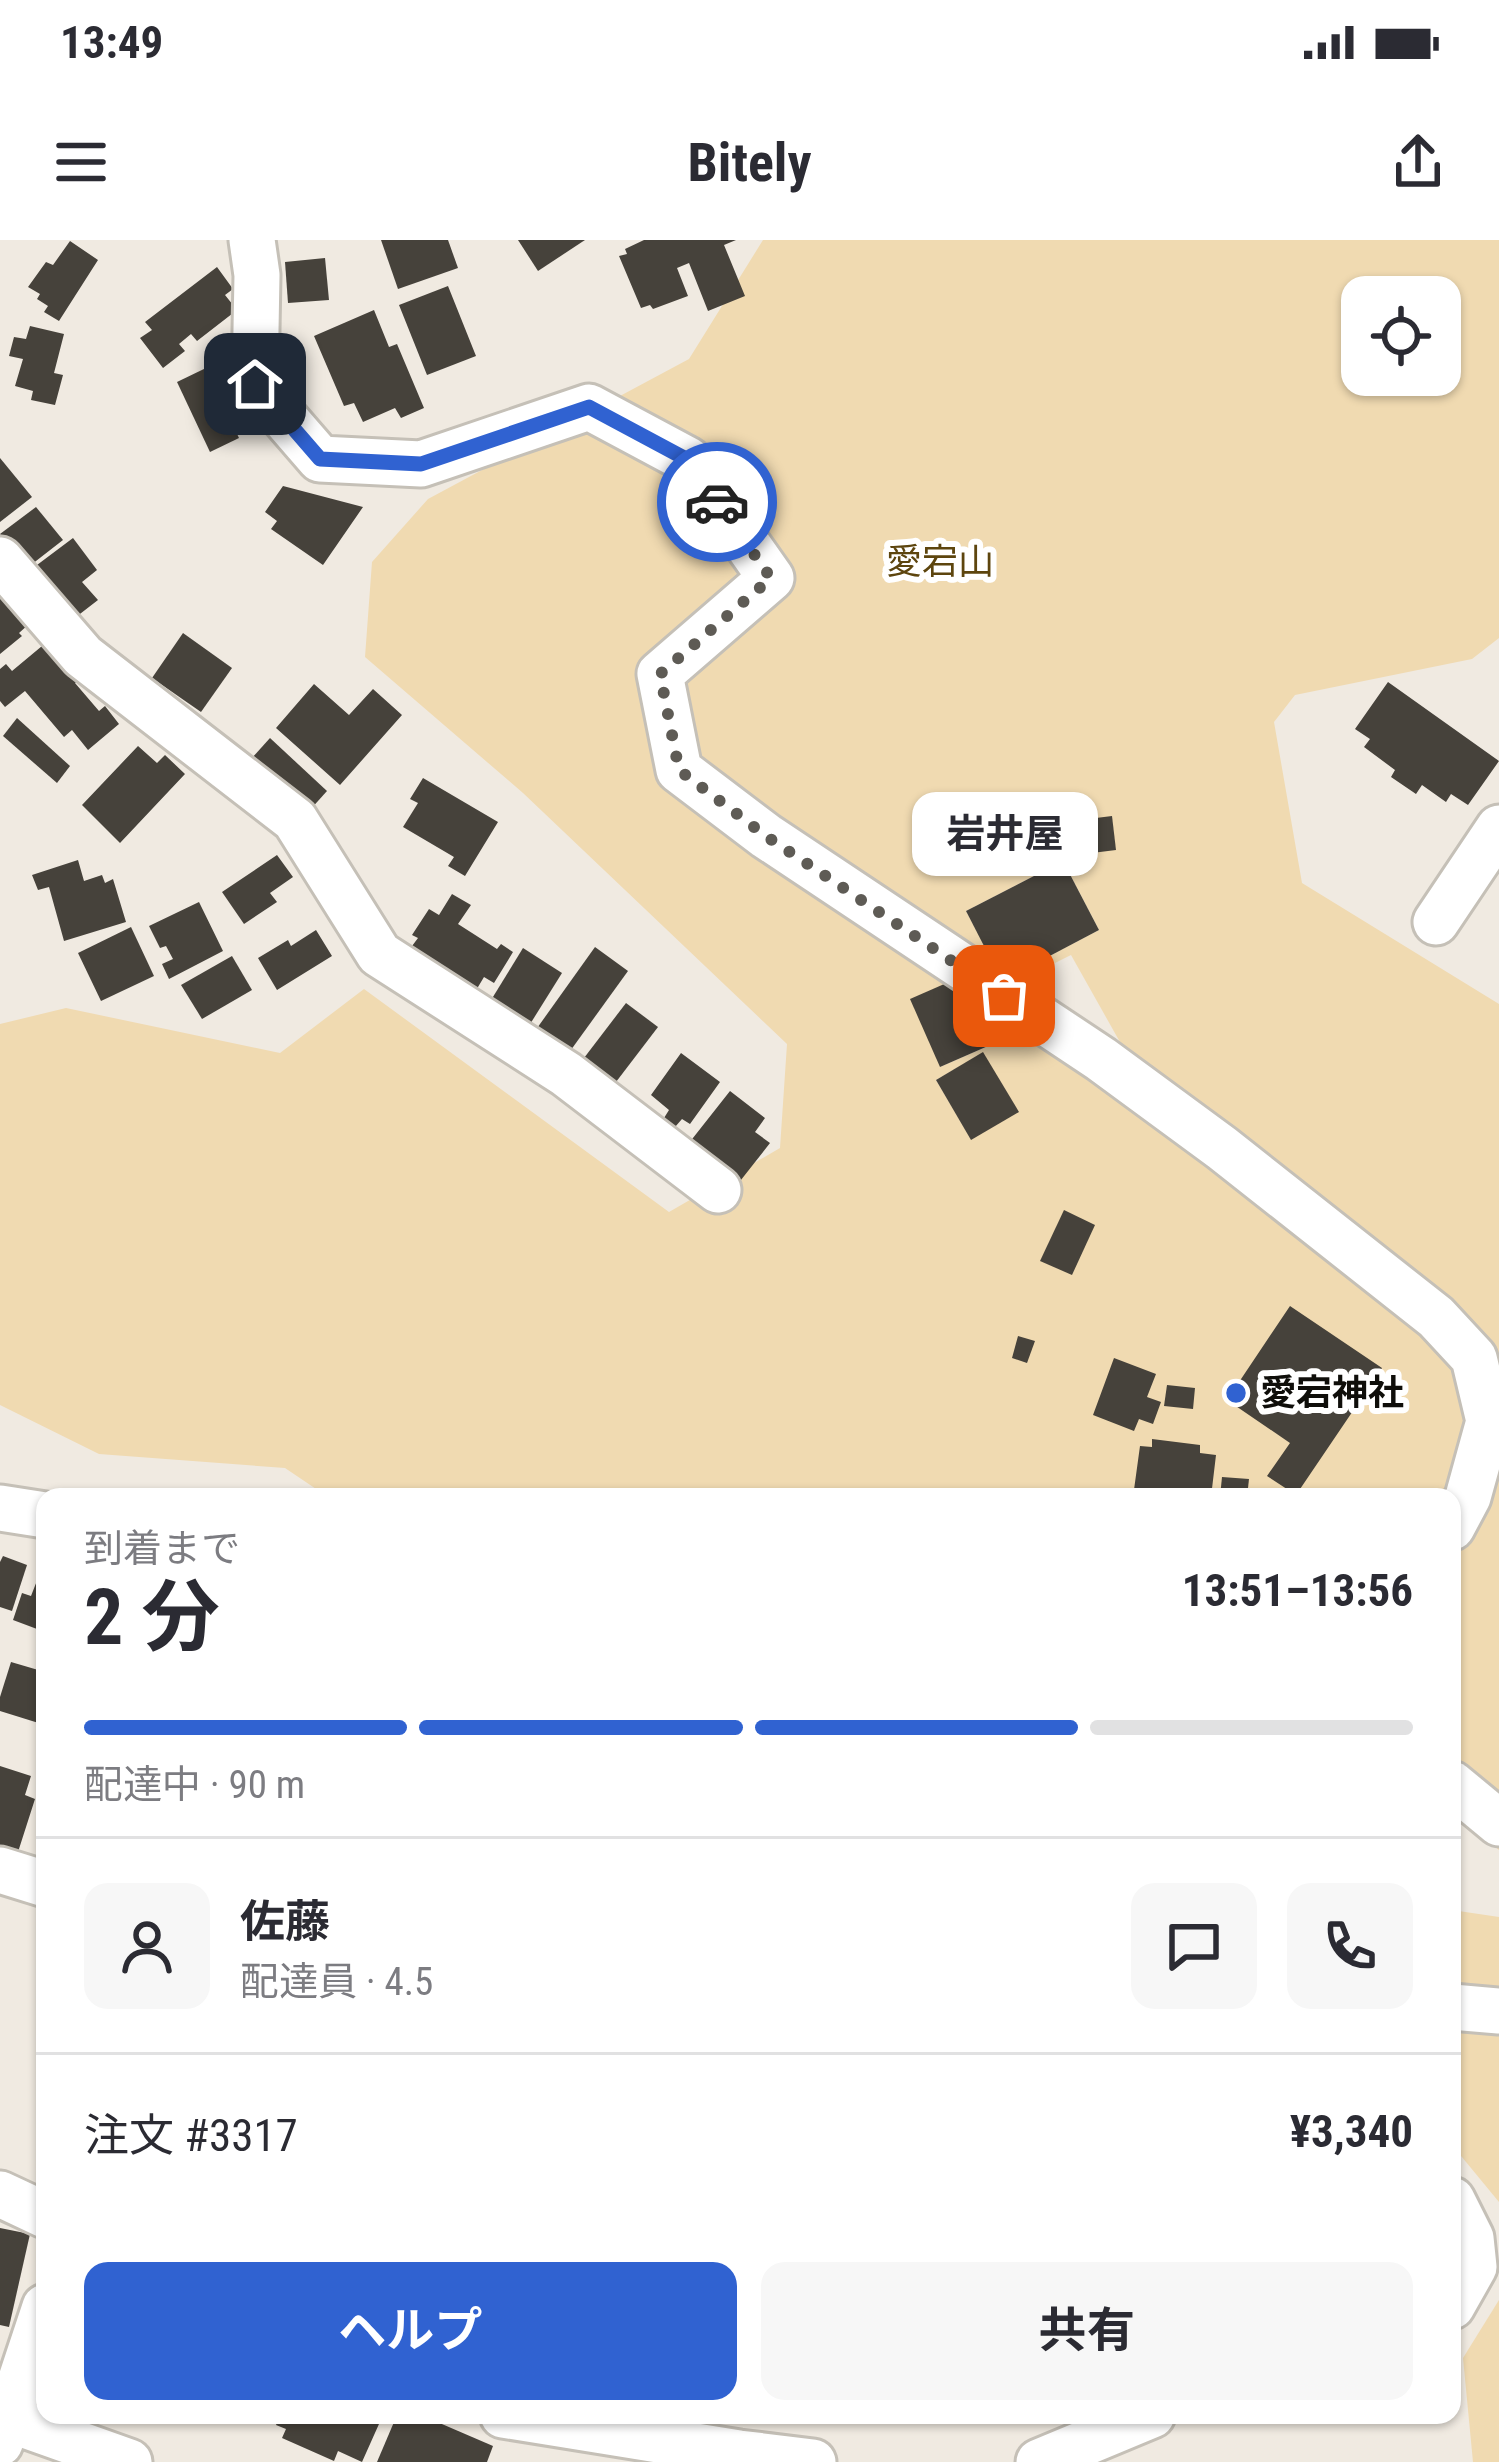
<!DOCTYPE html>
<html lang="ja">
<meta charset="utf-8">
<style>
:root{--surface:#fff;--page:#f7f7f7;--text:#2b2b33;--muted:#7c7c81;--line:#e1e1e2;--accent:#3062d1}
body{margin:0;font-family:"Roboto Condensed","Noto Sans JP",sans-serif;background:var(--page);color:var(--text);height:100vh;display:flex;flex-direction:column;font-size:45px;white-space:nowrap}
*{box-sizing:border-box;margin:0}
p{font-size:39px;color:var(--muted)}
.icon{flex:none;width:66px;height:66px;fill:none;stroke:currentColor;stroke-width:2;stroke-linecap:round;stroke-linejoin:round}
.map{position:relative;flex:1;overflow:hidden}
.side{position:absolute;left:36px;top:1248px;width:1425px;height:936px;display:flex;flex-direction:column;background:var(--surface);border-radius:24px;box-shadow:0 3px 9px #0004}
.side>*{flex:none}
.tools{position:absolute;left:1341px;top:36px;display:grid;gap:24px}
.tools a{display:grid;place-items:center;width:120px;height:120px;border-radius:24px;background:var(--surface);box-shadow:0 3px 9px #0004;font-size:60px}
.pin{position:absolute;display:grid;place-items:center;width:102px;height:102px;color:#fff;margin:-51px;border-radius:24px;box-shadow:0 6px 18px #0006}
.courier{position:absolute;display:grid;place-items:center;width:120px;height:120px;margin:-60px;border:9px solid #3062d1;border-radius:50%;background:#fff;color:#222;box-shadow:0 3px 15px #0007}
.bubble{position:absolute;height:84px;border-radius:24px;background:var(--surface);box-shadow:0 3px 9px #0004;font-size:39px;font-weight:700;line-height:84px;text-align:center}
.headline em{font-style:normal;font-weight:700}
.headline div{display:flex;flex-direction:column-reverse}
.headline{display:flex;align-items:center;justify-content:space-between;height:204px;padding:0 48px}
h1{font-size:78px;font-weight:700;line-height:90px}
.bar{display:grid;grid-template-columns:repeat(4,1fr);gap:18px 12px;align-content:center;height:144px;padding:0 48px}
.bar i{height:15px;border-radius:9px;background:var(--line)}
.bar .active{background:var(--accent)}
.bar p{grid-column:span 4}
.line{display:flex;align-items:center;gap:30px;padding:0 48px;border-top:3px solid var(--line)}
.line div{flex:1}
.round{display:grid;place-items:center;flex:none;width:126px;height:126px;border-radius:24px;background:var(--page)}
.button{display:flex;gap:24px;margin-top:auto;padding:24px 48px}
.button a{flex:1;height:138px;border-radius:24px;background:var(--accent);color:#fff;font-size:48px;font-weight:700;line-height:138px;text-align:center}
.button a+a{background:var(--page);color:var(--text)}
.status{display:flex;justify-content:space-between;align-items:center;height:84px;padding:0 60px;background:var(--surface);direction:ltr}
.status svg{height:33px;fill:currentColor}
header{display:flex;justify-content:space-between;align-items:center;height:156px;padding:0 48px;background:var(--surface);font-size:54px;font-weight:700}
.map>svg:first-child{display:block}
.green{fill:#f0dab1;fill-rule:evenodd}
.building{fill:#46423b}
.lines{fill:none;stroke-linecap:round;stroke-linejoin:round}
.minor-casing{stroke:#c5c0b7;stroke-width:51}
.minor{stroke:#fff;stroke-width:45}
.done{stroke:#5e5b55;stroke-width:12;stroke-dasharray:0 21.6}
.route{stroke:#3062d1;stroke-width:15}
.poi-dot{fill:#3062d1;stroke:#fff;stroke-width:4.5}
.labels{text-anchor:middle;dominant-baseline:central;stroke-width:12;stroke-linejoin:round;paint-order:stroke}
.park-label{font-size:36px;fill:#5d450e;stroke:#fff}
.poi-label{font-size:36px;font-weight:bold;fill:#0f0e0a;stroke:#fff;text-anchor:start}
</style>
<div class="status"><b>13:49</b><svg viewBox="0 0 49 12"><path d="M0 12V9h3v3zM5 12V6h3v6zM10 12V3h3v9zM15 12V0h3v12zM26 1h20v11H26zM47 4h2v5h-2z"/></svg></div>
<header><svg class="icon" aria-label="menu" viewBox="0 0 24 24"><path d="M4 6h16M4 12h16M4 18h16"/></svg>Bitely<svg class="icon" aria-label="share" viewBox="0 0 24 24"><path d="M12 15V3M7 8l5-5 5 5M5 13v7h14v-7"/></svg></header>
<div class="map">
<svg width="1499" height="2222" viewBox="0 0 1499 2222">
<rect width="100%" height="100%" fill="#f0eae1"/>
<g class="green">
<path d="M763,0h736v398l-27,21 -177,36 -21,27 28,161 197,121v846l-47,-38v-315h-1124l-43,-29 -186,-14 -99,-49v-381l66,-16 214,45 84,-64 305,223 111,-64 7,-104 -264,-251 -158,-136 7,-95 56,-63 261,-140zM1362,57h78v78h-78zM1063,621l36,69 -96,50 -37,-69zM1071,715l54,96 -46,16 -48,-92zM958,738l30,68 -48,21zM983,813l-12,86 -35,-59z"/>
<polygon points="1452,1670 1499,1677 1499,1962 1452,1905"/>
<polygon points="1499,2060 1499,2222 1473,2222 1463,2118"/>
</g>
<g class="building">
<polygon points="381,0 448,0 458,28 398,49"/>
<polygon points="518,0 585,0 538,31"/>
<polygon points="644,0 736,0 724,5 745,56 708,71 689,23 677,28 688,56 653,69 650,65 641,68 619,16 627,14 625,9"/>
<polygon points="70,1 98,20 59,81 44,72 48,66 37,59 40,54 28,47 46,22 53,25"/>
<polygon points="325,18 329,60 288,63 285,22"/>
<polygon points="217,27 233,49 225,55 237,70 197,101 191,94 179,104 185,111 163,128 140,98 152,90 145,82"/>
<polygon points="448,46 476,116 427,135 399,65"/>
<polygon points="374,70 389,107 397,104 424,168 401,178 395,168 363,182 354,163 344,166 314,96"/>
<polygon points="30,86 64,94 54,133 63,135 55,165 31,160 33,151 15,146 23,119 9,116 14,97 26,99"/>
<polygon points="206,128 239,198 210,212 177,142"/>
<polygon points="0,218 32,257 0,282"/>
<polygon points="283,246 363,267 323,325 271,289 277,281 265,272"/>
<polygon points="36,267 63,300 27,328 0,294"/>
<polygon points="73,298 97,330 82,342 98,360 76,377 33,328"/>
<polygon points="6,354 29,384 19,393 22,396 0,414 0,359"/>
<polygon points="183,393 232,428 201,472 152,438"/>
<polygon points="42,406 56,421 64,414 84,436 75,443 99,471 105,466 119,484 88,510 72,490 64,497 25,451 5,467 0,461 0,429 6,424 12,431"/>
<polygon points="1388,442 1499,521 1468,565 1451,554 1446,562 1422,545 1416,554 1391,537 1395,530 1364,507 1370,499 1355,489"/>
<polygon points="314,444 349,475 373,449 402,475 340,545 276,488"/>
<polygon points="17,478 70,526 57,543 3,496"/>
<polygon points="270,498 327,551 309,571 251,519"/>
<polygon points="138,506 157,523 165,515 185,534 120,603 82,565"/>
<polygon points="423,538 498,582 465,636 448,626 454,617 403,587 418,563 410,559"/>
<polygon points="1112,576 1116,610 1092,613 1088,579"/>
<polygon points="277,615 293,637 270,653 277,662 244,684 222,652"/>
<polygon points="78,620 84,641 102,635 105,643 113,639 126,682 64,701 49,647 38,650 32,635"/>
<polygon points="1063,621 1099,690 1002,741 966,671"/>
<polygon points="452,654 471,665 458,684 497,709 501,704 513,712 494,743 484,737 475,752 409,710 418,698 412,695 429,669 439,675"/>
<polygon points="199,662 223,711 169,739 162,724 173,719 166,706 160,708 149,686"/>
<polygon points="131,687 154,736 101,761 78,713"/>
<polygon points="316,690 332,716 277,750 258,718 288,700 291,706"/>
<polygon points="595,707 628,731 568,814 535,791"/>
<polygon points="523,708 562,733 527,789 488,765"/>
<polygon points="232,716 252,750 202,779 181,745"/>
<polygon points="958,738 988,806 940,827 910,759"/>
<polygon points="626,763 658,787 616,842 584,818"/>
<polygon points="983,812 1019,872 971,900 936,840"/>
<polygon points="681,813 720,842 690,884 682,879 675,887 664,878 669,870 651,855"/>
<polygon points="730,851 765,878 755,892 770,903 737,945 689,903"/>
<polygon points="1064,970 1095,985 1072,1035 1040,1021"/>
<polygon points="1290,1066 1382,1128 1296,1255 1267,1236 1290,1203 1227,1160"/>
<polygon points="1018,1096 1035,1101 1027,1123 1012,1118"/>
<polygon points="1114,1118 1156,1134 1147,1157 1161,1162 1153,1184 1139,1179 1134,1191 1093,1175"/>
<polygon points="1167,1145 1195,1148 1193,1169 1164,1166"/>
<polygon points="1152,1199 1200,1205 1200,1213 1216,1215 1211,1257 1133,1257 1140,1206 1152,1207"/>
<polygon points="1222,1237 1249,1239 1247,1257 1220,1257"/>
<polygon points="3,1316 27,1325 12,1371 0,1367 0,1322"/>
<polygon points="40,1333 45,1334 45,1392 13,1380 22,1353 31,1356"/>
<polygon points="11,1422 45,1432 45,1485 0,1471 0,1457"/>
<polygon points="0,1526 31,1536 25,1555 35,1559 18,1612 0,1606"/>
<polygon points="0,1988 30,1994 9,2087 0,2085"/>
<polygon points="280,2175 383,2175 362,2222 338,2211 334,2221 282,2198 286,2189 276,2185"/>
<polygon points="397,2175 421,2175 493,2206 487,2222 377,2222"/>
</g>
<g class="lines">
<g class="minor-casing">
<g id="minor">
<polyline points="252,0 257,35 255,144 320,219 421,224 589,167 688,220 771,338 660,434 679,530 766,596 1101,819 1222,908 1436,1077 1474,1118 1489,1181 1468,1257 1452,1287"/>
<polyline points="0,320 83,416 295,580 379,714 566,834 718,950"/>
<polyline points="1436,682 1499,588"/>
<polyline points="0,1268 45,1275"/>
<polyline points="1452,1544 1499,1583"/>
<polyline points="0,1630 45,1644"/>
<polyline points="1452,1767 1499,1771"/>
<polyline points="0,1954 45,1975"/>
<polyline points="1452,1960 1471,1998 1474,2027 1452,2066"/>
<polyline points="503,2175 739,2213 813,2222"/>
<polyline points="8,2179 129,2222"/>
<polyline points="0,2203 45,2067"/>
<polyline points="1039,2222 1152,2175"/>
</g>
</g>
<use href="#minor" class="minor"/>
</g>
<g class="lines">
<polyline class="done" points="717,262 771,338 660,434 679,530 766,596 1004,756"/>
<polyline class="route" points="255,144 320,219 421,224 589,167 688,220 717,262"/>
</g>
<circle class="poi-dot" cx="1236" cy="1153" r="12"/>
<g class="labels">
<g class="park-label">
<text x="940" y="322">愛宕山</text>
</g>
<g class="poi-label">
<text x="1260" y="1153">愛宕神社</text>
</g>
</g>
</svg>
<div class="tools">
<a><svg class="icon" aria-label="locate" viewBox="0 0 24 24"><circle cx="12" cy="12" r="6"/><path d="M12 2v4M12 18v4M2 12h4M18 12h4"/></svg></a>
</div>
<div class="pin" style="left:1004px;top:756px;background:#ea580c"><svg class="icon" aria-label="bag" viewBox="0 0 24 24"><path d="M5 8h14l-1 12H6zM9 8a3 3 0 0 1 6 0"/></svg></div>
<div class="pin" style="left:255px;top:144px;background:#1f2937"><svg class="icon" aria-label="home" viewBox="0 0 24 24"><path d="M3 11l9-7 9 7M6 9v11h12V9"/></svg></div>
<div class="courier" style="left:717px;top:262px"><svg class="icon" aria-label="car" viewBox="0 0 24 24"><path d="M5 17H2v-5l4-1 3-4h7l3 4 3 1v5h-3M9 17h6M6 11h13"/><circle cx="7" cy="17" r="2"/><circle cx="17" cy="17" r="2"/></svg></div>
<div class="bubble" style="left:912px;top:552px;width:186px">岩井屋</div>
<section class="side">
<div class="headline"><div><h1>2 分</h1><p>到着まで</p></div><em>13:51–13:56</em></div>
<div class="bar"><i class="active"></i><i class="active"></i><i class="active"></i><i></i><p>配達中 · 90 m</p></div>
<div class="line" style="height:216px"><a class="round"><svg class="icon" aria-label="person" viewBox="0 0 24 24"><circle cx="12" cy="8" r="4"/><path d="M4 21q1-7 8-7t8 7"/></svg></a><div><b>佐藤</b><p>配達員 · 4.5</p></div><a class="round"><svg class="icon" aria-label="chat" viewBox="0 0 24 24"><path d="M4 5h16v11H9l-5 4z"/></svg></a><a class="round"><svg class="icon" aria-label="phone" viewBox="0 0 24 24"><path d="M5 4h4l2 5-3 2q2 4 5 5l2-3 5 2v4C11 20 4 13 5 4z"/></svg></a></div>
<div class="line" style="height:156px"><div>注文 #3317</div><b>¥3,340</b></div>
<div class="button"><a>ヘルプ</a><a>共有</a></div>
</section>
</div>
